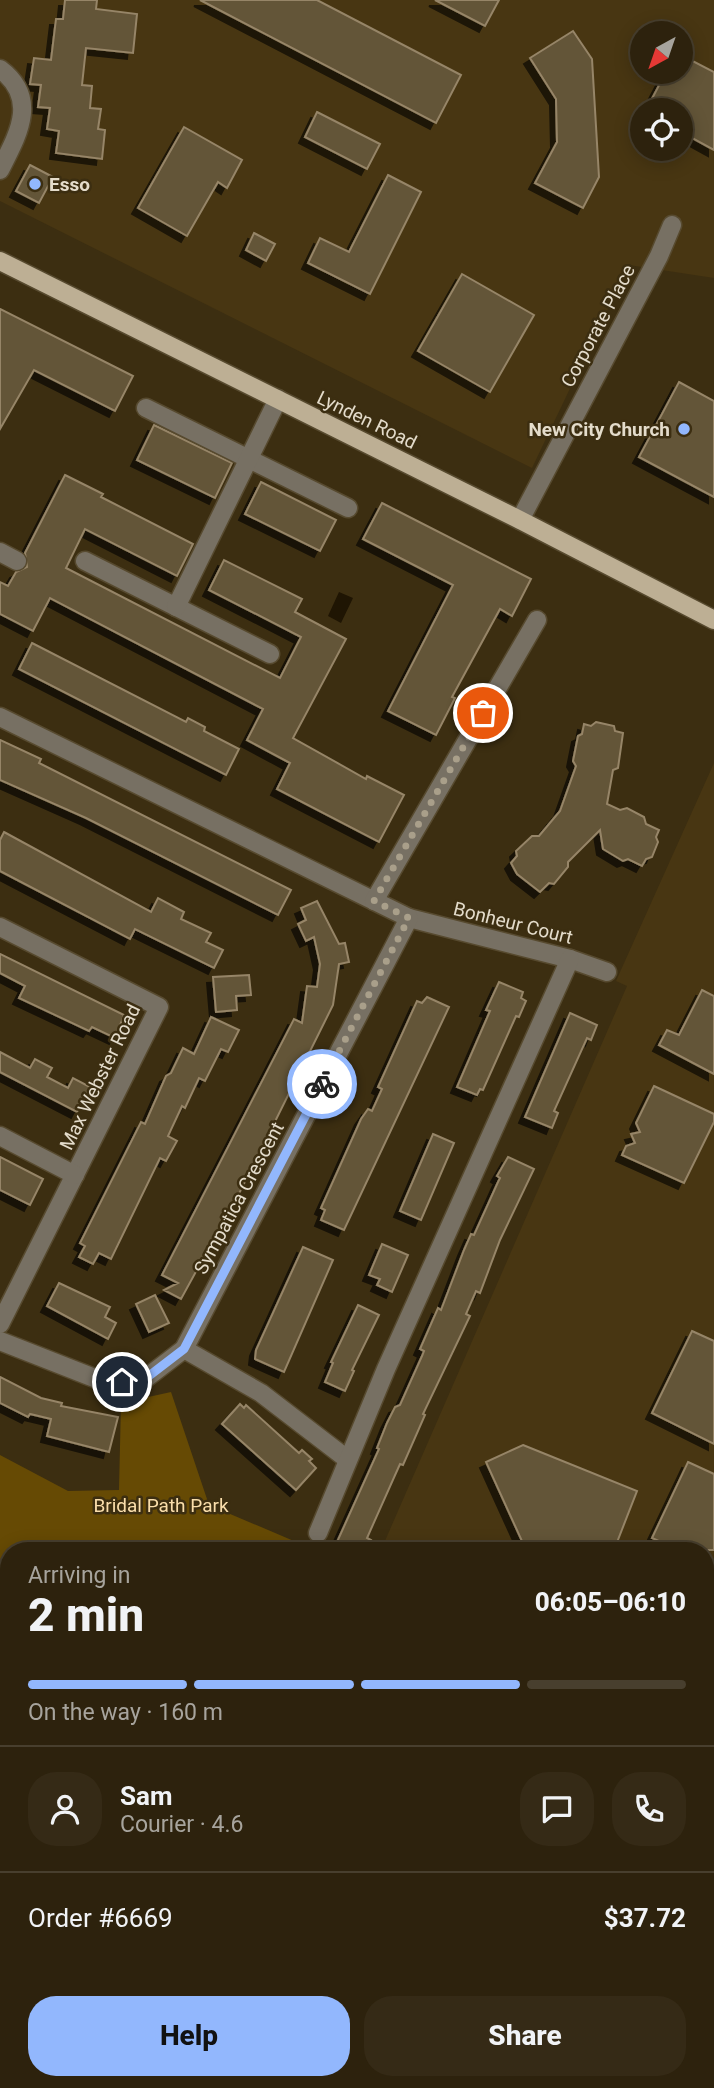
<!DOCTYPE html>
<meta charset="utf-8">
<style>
:root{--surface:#2d220d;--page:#352a16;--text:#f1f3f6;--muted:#a7a49d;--line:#483f2e;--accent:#92b7fd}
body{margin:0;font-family:Roboto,sans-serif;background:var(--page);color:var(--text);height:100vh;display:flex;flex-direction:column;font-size:26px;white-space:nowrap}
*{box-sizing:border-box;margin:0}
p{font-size:23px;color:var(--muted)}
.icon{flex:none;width:38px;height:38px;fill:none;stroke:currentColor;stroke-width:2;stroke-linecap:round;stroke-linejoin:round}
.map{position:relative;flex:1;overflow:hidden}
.panel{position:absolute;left:0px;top:1542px;width:714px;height:548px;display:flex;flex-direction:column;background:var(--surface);border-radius:28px 28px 0 0;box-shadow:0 4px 18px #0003,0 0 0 2px var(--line)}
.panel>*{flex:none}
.needle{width:46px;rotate:220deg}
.buttons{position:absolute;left:630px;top:21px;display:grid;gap:14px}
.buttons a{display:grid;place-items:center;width:63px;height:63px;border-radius:50%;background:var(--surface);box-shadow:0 4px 18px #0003,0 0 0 2px var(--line);font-size:35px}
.pin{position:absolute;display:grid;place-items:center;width:60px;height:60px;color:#fff;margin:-30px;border:4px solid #fff;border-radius:50%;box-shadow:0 2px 7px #0007}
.courier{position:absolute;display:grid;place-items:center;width:70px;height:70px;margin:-35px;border:5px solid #92b7fd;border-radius:50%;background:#fff;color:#222;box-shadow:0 2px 9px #0007}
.headline em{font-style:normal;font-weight:800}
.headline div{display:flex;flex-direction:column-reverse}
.headline{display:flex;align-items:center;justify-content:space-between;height:119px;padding:0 28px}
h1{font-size:46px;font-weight:800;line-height:52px}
.bar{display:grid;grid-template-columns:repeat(4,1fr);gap:10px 7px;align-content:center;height:84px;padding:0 28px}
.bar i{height:9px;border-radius:5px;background:var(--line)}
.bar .selected{background:var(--accent)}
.bar p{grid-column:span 4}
.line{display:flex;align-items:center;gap:18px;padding:0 28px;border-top:2px solid var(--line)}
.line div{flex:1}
.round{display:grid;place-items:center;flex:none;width:74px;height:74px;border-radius:28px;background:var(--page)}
.action{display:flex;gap:14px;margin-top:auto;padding:14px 28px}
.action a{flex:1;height:80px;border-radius:28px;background:var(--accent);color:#111;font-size:28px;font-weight:800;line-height:80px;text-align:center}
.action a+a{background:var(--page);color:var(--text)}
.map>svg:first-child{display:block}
.built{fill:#483612;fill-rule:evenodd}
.green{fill:#664a04}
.water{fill:#1f1503}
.building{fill:#645438;stroke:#968567;stroke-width:2;filter:url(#shadow)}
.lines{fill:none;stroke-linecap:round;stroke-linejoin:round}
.minor-casing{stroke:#574a2f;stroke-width:21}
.major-casing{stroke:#574a2f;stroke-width:21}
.minor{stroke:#777063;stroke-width:18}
.major{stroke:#bdaf94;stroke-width:18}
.done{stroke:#a99f8a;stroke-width:7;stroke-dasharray:0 12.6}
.route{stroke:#92b7fd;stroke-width:9}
.poi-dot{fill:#92b7fd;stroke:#3c2e11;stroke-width:2.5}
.labels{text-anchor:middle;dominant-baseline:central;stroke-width:5;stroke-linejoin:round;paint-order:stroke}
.poi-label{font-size:19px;font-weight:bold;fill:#e4dccb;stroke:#3c2e11;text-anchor:start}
.street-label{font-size:19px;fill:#e4dccb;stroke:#3c2e11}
.park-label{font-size:19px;fill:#fadeab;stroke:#3c2e11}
</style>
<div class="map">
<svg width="714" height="2088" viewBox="0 0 714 2088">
<defs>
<filter id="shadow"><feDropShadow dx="-6" dy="6" stdDeviation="0" flood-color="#0009"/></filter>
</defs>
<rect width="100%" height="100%" fill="#3c2e11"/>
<g class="built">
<path d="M0,0h714v278l-85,-13 -97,203 -532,-267zM642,33h39v39h-39zM642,110h39v39h-39z"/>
<polygon points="714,763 714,2088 630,2088 625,2081 705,2081 705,1550 381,1550 627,986 616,981"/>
<polygon points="149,2081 622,2081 626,2088 146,2088"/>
</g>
<g class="green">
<polygon points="171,1392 209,1505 315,1550 9,1550 9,1769 0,1763 0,1455 68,1491 119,1490 121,1403"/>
<polygon points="298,2081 480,2081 480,2088 302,2088"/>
</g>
<polygon class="water" points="339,592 353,598 341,623 328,616"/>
<g class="building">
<polygon points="65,0 97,0 96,9 137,14 133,53 86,48 82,85 92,86 90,108 101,109 98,129 105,130 102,159 56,153 59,131 47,129 50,108 38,107 41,85 30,84 34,58 51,60 56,19 63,19"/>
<polygon points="200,0 317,0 461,75 436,123"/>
<polygon points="435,0 499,0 485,26"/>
<polygon points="573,31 592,59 599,177 583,208 535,183 557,142 556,99 530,58"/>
<polygon points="681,55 714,72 714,150 681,132 681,110 646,110 666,72 681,72"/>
<polygon points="317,112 380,144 367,169 305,137"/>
<polygon points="184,127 242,160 227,188 218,182 187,236 138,208"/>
<polygon points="30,165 53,177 39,203 16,191"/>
<polygon points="388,175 421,192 370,294 308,263 320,238 349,252"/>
<polygon points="254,233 275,244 266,261 246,250"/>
<polygon points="462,274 534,315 490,392 418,351"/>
<polygon points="0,309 133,376 115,411 34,370 0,429"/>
<polygon points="679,382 714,401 714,497 639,457"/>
<polygon points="154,425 232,463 215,498 137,460"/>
<polygon points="65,475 103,494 101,497 193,544 177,576 85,529 66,568 280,678 301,637 209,590 224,560 302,599 295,612 346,639 293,738 366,779 367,776 404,795 379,842 277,789 290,763 247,740 263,709 50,598 33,631 0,614 0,582 8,586 16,572 27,567 25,553"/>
<polygon points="261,482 336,520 320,551 245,514"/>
<polygon points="382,503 531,579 512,616 500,609 452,697 455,698 436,735 388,711 453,585 363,539"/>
<polygon points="32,643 186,722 188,718 205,727 204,731 239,749 226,775 19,669"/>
<polygon points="596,722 614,726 615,731 623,733 618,768 613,770 607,804 620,810 627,808 644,817 646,824 659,830 656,837 658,842 652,857 646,859 642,866 628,859 623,861 603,849 600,830 568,862 568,867 554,884 549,883 540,892 517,874 511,863 517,856 516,851 532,836 539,836 560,811 576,766 573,761 578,736 582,734 584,724 591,726"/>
<polygon points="0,740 41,759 39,763 291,890 278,915 86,818 0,780"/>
<polygon points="4,832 151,912 158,898 184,912 181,919 211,933 206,942 223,950 214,968 135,929 130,939 0,871 0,840"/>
<polygon points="317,901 339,944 345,943 349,962 339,964 333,1005 218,1236 216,1235 181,1299 164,1290 178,1283 162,1275 294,1019 302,1023 307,986 317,987 320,964 314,937 306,941 298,924 306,920 301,908"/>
<polygon points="0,954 124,1015 115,1038 92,1027 89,1031 19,998 25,986 0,973"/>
<polygon points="249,975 251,995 236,996 237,1010 216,1012 213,977"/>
<polygon points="499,982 523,992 521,998 526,1001 519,1017 516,1016 483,1090 480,1089 477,1095 457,1087 490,1011 486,1010"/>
<polygon points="702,990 714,996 714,1074 659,1045 667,1030 679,1035"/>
<polygon points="427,997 449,1007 344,1230 321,1220 325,1210 321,1208 361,1119 368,1109 372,1111 382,1089 378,1087 417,1001 422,1003"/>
<polygon points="570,1013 597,1025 591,1040 587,1038 554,1111 558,1113 552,1128 525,1117"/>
<polygon points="211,1017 239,1030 228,1052 221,1049 205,1081 199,1078 185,1108 182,1106 168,1136 177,1141 166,1161 160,1158 111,1259 99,1253 93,1264 79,1257 85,1246 80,1243 141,1122 145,1124 166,1076 171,1073 183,1048 194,1054"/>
<polygon points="0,1052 30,1068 35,1059 52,1068 47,1077 68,1088 73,1078 90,1087 77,1112 0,1072"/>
<polygon points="654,1086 714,1114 714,1122 684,1183 622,1155 626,1146 635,1143 631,1134 640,1132 636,1123"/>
<polygon points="433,1134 454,1143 421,1220 400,1211"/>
<polygon points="0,1157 43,1179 30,1205 0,1190"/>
<polygon points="508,1157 534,1169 500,1240 480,1293 476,1291 466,1314 470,1316 423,1414 425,1415 403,1465 400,1464 367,1538 371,1540 366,1550 356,1550 337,1542 379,1449 377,1448 387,1423 395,1407 400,1405 422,1356 424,1351 420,1349 438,1308 441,1310 464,1250 471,1234 474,1235 498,1182 500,1178 497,1176"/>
<polygon points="382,1244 408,1255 392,1292 377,1285 380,1279 369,1275"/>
<polygon points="303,1247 333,1260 284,1372 255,1359 256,1350"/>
<polygon points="59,1283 110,1307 105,1317 116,1323 108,1339 47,1306"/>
<polygon points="155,1295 169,1323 149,1332 136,1304"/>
<polygon points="358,1305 379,1315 352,1370 354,1371 345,1391 325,1382 333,1363 331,1362"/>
<polygon points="692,1331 714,1341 714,1444 652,1413"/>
<polygon points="0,1377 41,1398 62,1403 61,1406 118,1417 109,1452 47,1436 51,1419 30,1414 28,1417 0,1403"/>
<polygon points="240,1404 244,1408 246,1405 299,1453 302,1450 312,1459 309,1461 316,1468 296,1490 222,1424"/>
<polygon points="523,1445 637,1491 614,1550 526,1550 486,1462"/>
<polygon points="688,1462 714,1474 714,1550 679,1550 652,1538"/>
</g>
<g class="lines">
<g class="minor-casing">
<g id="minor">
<path d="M0,69c40,30 17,67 0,101"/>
<polyline points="146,408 348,508"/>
<polyline points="520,520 659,256 672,225"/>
<polyline points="0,552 17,561"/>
<polyline points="85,561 270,654"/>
<polyline points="176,607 278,399"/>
<polyline points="0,717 409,918 570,959 607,972"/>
<polyline points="374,901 537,620"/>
<polyline points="0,927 159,1007 0,1324"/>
<polyline points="0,1136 75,1175"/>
<polyline points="0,1341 102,1381 141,1382 184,1349 409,918"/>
<polyline points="184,1349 261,1393 347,1459"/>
<polyline points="318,1533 386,1369 570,959"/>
<polyline points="705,1738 714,1746"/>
<polyline points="0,1876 9,1883"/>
<polyline points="41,2088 45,2081"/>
</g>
</g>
<g class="major-casing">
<polyline id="major" points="0,261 520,520 714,620"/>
</g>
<use href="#minor" class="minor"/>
<use href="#major" class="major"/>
</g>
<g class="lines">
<polyline class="done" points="322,1084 409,918 374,901 483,713"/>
<polyline class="route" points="122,1382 141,1382 184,1349 322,1084"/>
</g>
<g class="poi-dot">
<circle cx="35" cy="184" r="7"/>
<circle cx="684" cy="429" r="7"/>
</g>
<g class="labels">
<g class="poi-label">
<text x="49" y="184">Esso</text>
<text x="670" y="429" text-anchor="end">New City Church</text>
</g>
<g class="street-label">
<text transform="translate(598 326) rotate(-62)">Corporate Place</text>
<text transform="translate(367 420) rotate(26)">Lynden Road</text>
<text transform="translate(513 923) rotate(14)">Bonheur Court</text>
<text transform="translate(100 1077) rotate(-64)">Max Webster Road</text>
<text transform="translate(239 1198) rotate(-62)">Sympatica Crescent</text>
</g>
<g class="park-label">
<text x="161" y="1505">Bridal Path Park</text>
</g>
</g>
</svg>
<div class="buttons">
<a><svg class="needle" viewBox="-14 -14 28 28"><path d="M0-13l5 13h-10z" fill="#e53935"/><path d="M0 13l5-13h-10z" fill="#a7a49d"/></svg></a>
<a><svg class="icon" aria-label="locate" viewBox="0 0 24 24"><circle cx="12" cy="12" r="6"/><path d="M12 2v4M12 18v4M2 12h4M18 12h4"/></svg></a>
</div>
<div class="pin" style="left:483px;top:713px;background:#ea580c"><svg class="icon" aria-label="bag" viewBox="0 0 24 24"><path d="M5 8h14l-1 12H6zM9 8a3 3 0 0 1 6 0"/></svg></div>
<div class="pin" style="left:122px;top:1382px;background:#1f2937"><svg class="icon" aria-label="home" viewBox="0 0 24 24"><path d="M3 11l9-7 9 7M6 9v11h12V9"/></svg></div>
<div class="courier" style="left:322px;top:1084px"><svg class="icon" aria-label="bike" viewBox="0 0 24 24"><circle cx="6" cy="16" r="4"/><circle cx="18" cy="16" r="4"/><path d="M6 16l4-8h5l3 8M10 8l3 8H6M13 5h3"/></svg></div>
<section class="panel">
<div class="headline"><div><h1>2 min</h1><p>Arriving in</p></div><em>06:05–06:10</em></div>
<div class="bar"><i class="selected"></i><i class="selected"></i><i class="selected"></i><i></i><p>On the way · 160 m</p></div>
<div class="line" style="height:126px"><a class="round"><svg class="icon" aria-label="person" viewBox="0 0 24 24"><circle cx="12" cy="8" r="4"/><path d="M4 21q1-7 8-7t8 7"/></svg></a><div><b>Sam</b><p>Courier · 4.6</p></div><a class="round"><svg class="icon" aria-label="chat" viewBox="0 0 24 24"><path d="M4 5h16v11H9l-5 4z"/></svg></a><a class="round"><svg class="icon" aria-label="phone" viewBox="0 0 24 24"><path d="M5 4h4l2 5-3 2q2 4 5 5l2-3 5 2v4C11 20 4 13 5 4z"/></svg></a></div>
<div class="line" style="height:91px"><div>Order #6669</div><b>$37.72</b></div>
<div class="action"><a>Help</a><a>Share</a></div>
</section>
</div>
